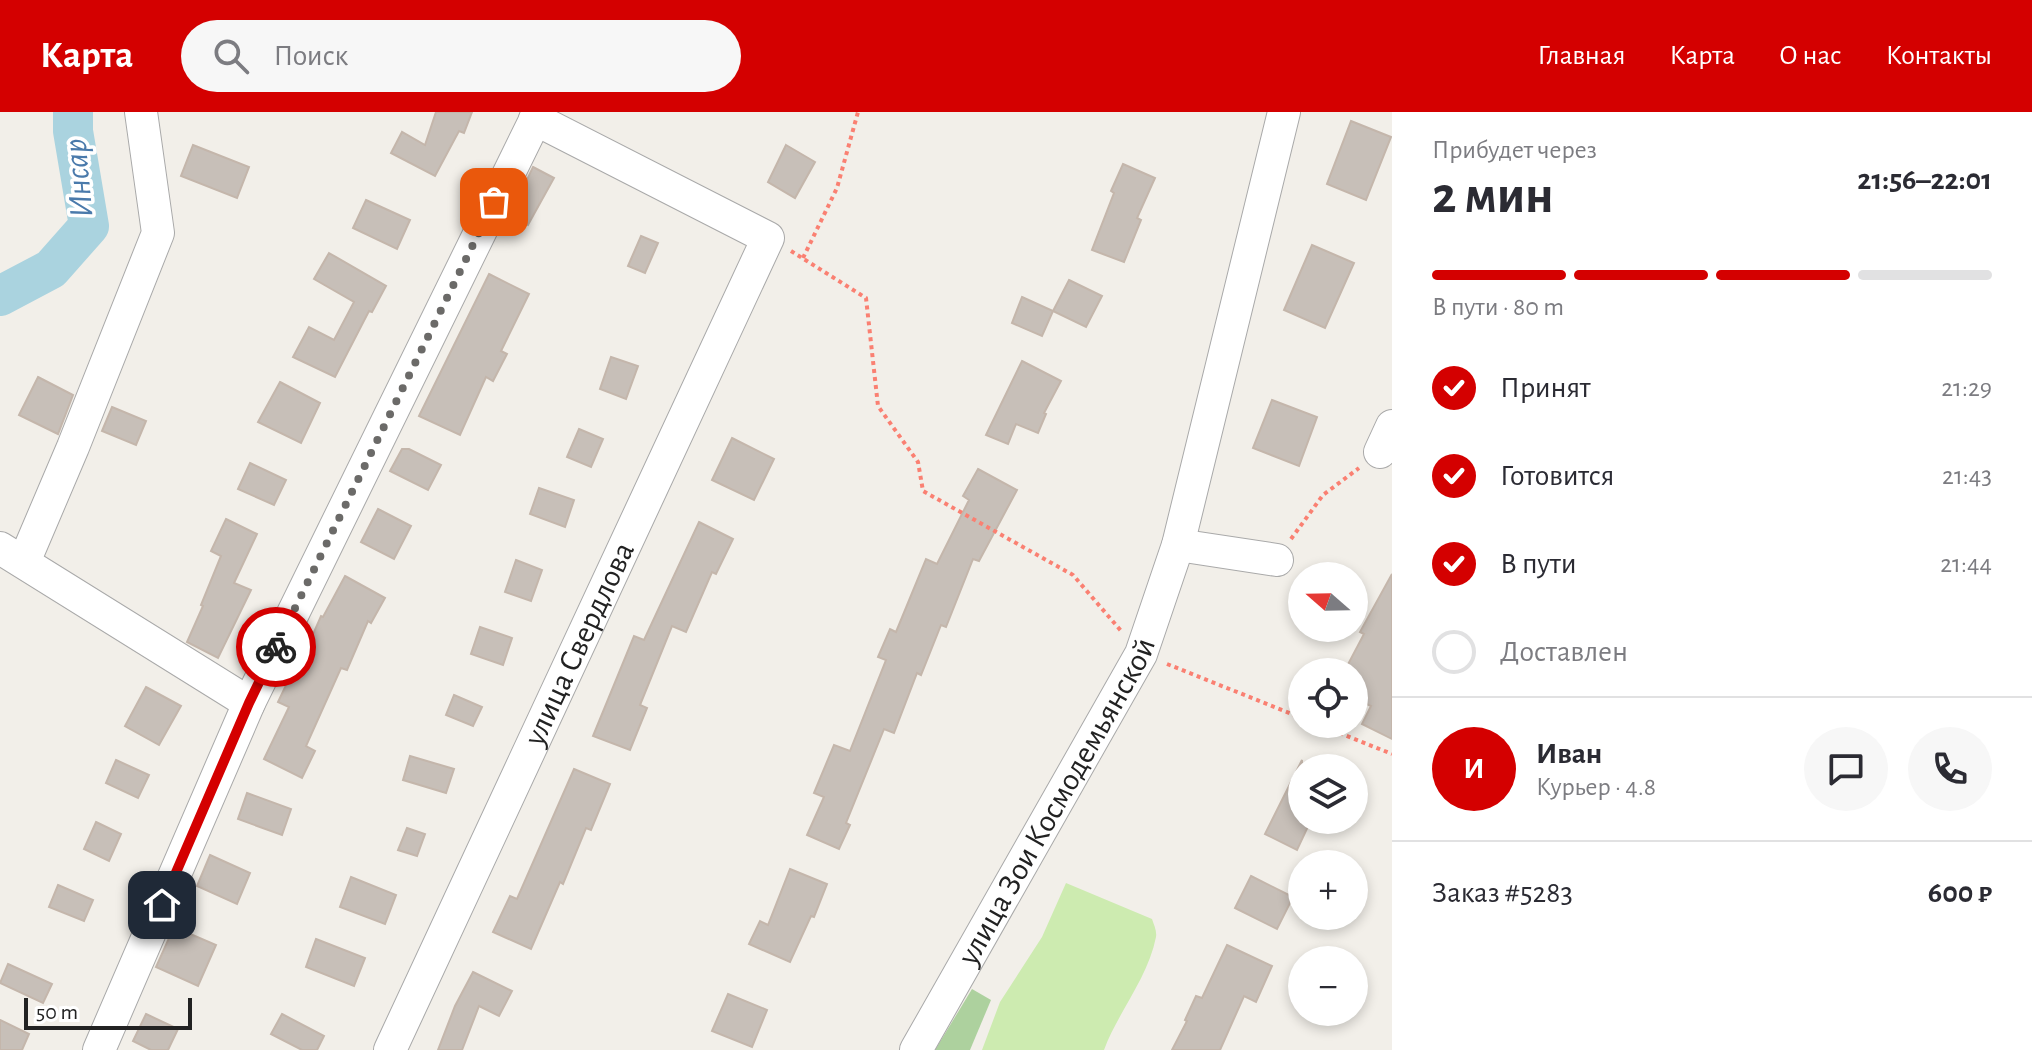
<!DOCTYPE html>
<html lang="ru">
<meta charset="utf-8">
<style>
:root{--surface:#fff;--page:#f7f7f7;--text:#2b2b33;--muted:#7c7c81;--line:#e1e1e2;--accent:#d40000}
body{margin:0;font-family:"Alegreya Sans",sans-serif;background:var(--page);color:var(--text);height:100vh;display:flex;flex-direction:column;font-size:30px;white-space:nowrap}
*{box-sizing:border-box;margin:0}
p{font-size:26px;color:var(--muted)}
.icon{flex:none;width:44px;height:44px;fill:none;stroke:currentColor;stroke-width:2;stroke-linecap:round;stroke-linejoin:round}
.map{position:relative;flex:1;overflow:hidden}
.drawer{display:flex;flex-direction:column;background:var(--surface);width:640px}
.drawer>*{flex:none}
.needle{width:52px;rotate:290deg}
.fabs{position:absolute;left:1288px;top:450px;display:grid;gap:16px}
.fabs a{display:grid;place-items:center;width:80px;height:80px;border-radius:50%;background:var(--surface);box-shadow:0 4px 12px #0003;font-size:40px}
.scale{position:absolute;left:24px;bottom:20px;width:168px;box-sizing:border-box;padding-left:8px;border:4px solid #222;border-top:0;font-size:22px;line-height:28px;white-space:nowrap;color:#222;-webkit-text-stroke:6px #fff;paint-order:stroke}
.pin{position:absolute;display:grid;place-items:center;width:68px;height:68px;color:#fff;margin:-34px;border-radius:16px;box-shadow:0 4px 12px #0006}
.courier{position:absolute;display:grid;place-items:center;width:80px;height:80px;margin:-40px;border:6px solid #d40000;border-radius:50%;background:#fff;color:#222;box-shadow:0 2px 10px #0007}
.summary em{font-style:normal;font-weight:700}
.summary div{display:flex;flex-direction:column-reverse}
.summary{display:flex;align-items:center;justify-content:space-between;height:136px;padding:0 40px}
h1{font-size:52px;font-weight:700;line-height:60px}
.bar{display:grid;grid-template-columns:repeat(4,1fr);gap:12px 8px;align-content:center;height:96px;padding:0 40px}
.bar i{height:10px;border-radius:6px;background:var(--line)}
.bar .current{background:var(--accent)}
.bar p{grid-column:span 4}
.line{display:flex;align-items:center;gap:20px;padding:0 40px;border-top:2px solid var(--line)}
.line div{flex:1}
.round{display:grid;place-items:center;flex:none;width:84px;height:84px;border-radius:42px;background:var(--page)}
ol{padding:0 40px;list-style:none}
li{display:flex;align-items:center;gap:24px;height:88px}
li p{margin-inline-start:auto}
li .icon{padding:8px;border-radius:50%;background:var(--accent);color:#fff;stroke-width:4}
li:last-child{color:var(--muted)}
li i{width:44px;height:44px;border:4px solid var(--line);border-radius:50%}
header{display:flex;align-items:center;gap:48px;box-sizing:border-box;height:112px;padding:0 40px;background:var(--accent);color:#fff}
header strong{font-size:38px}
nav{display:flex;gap:44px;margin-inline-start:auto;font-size:28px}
.search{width:560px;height:72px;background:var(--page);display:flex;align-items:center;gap:20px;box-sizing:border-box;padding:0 28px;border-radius:44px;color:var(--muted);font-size:30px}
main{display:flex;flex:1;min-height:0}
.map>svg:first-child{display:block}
.grass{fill:#cdebb0}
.forest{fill:#add19e}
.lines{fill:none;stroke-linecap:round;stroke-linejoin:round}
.river{stroke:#aad3df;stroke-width:40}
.building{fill:#c7bfb8;stroke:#c4b6ab;stroke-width:2}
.minor-casing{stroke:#a9a9a9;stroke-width:34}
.path{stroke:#fa8072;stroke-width:4;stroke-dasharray:4 4;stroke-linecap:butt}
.minor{stroke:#fff;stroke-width:32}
.done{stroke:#6b6a68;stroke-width:8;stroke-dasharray:0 14.4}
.route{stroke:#d40000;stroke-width:10}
.labels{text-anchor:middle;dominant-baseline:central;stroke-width:7;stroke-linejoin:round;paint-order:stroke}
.street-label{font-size:32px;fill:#222;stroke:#fff}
.water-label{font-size:34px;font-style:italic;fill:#4a7aab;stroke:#fff}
</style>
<header>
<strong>Карта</strong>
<div class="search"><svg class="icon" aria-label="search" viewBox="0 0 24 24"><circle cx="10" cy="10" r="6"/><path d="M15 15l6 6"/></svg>Поиск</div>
<nav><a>Главная</a><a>Карта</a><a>О нас</a><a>Контакты</a></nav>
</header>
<main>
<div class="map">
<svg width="1392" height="938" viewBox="0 0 1392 938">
<rect width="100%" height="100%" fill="#f2efe9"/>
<path class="grass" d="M1066,771l86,36c2,6 5,12 4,18 -8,41 -38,75 -52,113h-122l18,-48 42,-65z"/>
<polygon class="forest" points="972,877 991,888 970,938 935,938"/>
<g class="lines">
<polyline class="river" points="0,184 51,157 89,114 73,19 73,0"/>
</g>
<g class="building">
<polygon points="436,0 472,0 464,21 459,19 435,64 391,41 402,20 425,33"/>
<polygon points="1351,9 1391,25 1366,88 1327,72"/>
<polygon points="193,33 249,55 237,86 181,64"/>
<polygon points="786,33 815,50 795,86 768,70"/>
<polygon points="1123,52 1155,66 1137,106 1141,108 1124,150 1092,138 1114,81 1111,79"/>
<polygon points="533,55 554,66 528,113 510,103"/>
<polygon points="366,88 410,108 397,137 353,116"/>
<polygon points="641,124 658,131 645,161 628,154"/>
<polygon points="1312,133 1354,151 1325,216 1284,198"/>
<polygon points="329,141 386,174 372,200 369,199 335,265 293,245 309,215 334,228 354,190 314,167"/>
<polygon points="489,162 529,182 501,239 507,242 493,269 486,265 460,323 419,304"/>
<polygon points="1069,168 1102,184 1086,215 1053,199"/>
<polygon points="1022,185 1053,199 1042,224 1012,211"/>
<polygon points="611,245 638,254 626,287 600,277"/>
<polygon points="1022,249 1061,269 1044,301 1046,302 1038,321 1016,312 1008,332 986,323"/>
<polygon points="38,265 73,283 58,322 19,303"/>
<polygon points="280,270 320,291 301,331 258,310"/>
<polygon points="1272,288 1317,305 1299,354 1253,336"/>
<polygon points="112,295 146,309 136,333 102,319"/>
<polygon points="579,317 603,327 591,355 567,345"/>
<polygon points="732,326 774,347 754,388 712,368"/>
<polygon points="402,337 409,337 441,353 428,378 390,359"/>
<polygon points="250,351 286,368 274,393 238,377"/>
<polygon points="978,357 1017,378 979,449 973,447 946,515 941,513 921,563 917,561 894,621 884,617 846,711 850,713 839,737 807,723 824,685 814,681 834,633 850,639 886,548 878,545 890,517 896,520 926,447 937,452 969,388 963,384"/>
<polygon points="539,376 574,388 565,415 530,402"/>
<polygon points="378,397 411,414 394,447 361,430"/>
<polygon points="226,407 257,422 234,471 251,478 218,546 187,530 203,494 201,493 221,444 211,439"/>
<polygon points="699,410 733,427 716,462 712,460 686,520 672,514 640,593 647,596 630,638 593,624 634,524 644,528"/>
<polygon points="516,448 542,458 531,489 505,480"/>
<polygon points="1392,462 1392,627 1362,612 1371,594 1354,586 1354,560 1344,560 1364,522 1360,520"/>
<polygon points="345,464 385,486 371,511 368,509 347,558 341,556 306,634 315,639 302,666 264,647 289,595 278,590 289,567 293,568 321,504 323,505"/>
<polygon points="480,515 512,526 503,553 471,542"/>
<polygon points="146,575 181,594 159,633 125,614"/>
<polygon points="454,583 482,595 473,614 446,603"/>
<polygon points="410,644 454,657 446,681 403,668"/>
<polygon points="116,648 149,663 138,686 106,671"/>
<polygon points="1302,648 1302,708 1311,708 1297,738 1265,722"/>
<polygon points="574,657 610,672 591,718 586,716 563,772 560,770 531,837 493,820 510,784 517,787"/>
<polygon points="247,681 291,697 282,723 238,707"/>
<polygon points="96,710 121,722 109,749 84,737"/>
<polygon points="407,716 425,722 417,744 398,738"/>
<polygon points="210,743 250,761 237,792 197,774"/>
<polygon points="790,757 827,772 814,805 811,804 790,850 749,832 760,809 768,813"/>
<polygon points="1251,764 1293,785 1277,817 1235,796"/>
<polygon points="351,765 396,783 385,812 340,795"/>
<polygon points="58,773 93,788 84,809 49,795"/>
<polygon points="174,815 216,833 198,874 156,855"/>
<polygon points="316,827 365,846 354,874 306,855"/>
<polygon points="1227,833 1272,854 1256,890 1244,884 1220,938 1172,938 1187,909 1185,908 1196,884 1202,886"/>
<polygon points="8,852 52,872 43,891 0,871"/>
<polygon points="473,860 512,879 499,904 479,894 462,938 438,938 455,894"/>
<polygon points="728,882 767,898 752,935 712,919"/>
<polygon points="146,902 178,917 168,938 151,938 133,929"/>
<polygon points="282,902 324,924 317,938 302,938 271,922"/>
<polygon points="0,908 29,922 22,938 0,938"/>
</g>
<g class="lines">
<g class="minor-casing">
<g id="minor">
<polyline points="1380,340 1392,314"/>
<polyline points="1178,433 1277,448"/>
<polyline points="0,436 249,591"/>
<polyline points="24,450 73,335 158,121 141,0"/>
<polyline points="99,938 249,591 539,0"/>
<path id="s1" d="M390,938l378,-812 -233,-119"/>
<path id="s2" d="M916,938l225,-396 37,-109 106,-433"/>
</g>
</g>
<g class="path">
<polyline points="791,139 866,186 878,294 918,350 923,379 1073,463 1122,520"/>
<polyline points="803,146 837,76 858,0"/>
<polyline points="1291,427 1323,383 1359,356"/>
<polyline points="1167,552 1302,606"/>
<polyline points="1317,612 1392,642"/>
</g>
<use href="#minor" class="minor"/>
</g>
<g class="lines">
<polyline class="done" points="276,535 494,90"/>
<polyline class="route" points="162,793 249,591 276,535"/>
</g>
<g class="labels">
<g class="street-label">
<text stroke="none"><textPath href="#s1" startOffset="448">улица Свердлова</textPath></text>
<text stroke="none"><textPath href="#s2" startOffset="286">улица Зои Космодемьянской</textPath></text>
</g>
<g class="water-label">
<text transform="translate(79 66) rotate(-95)">Инсар</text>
</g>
</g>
</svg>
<div class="fabs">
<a><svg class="needle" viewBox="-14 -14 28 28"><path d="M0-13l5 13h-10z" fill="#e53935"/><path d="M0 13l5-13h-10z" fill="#7c7c81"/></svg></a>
<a><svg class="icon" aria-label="locate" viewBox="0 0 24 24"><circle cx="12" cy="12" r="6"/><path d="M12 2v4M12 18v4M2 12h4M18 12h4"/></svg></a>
<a><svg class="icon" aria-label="layers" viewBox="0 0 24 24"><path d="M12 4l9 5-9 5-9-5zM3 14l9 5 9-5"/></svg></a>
<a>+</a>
<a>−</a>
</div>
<div class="scale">50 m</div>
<div class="pin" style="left:494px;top:90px;background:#ea580c"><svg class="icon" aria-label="bag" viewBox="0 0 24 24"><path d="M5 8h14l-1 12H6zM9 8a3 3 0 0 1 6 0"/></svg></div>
<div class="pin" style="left:162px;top:793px;background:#1f2937"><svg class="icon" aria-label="home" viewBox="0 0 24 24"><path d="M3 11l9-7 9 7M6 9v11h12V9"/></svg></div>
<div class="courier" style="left:276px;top:535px"><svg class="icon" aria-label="bike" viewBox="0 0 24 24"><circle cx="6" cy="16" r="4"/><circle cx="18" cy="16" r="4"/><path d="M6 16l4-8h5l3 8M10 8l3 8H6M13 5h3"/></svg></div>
</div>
<section class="drawer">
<div class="summary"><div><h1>2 мин</h1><p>Прибудет через</p></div><em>21:56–22:01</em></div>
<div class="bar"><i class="current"></i><i class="current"></i><i class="current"></i><i></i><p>В пути · 80 m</p></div>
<ol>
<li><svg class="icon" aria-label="check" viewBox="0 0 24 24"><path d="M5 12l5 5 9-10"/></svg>Принят<p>21:29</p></li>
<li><svg class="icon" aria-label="check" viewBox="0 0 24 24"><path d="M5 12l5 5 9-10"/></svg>Готовится<p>21:43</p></li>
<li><svg class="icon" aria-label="check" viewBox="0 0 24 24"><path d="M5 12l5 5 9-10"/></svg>В пути<p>21:44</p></li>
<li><i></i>Доставлен</li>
</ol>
<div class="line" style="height:144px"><b class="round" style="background:var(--accent);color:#fff">И</b><div><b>Иван</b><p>Курьер · 4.8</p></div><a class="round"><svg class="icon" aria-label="chat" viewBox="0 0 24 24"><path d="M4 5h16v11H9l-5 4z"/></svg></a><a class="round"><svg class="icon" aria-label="phone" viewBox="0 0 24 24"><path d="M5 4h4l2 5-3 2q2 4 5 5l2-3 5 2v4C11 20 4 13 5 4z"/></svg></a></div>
<div class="line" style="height:104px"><div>Заказ #5283</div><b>600 ₽</b></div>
</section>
</main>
